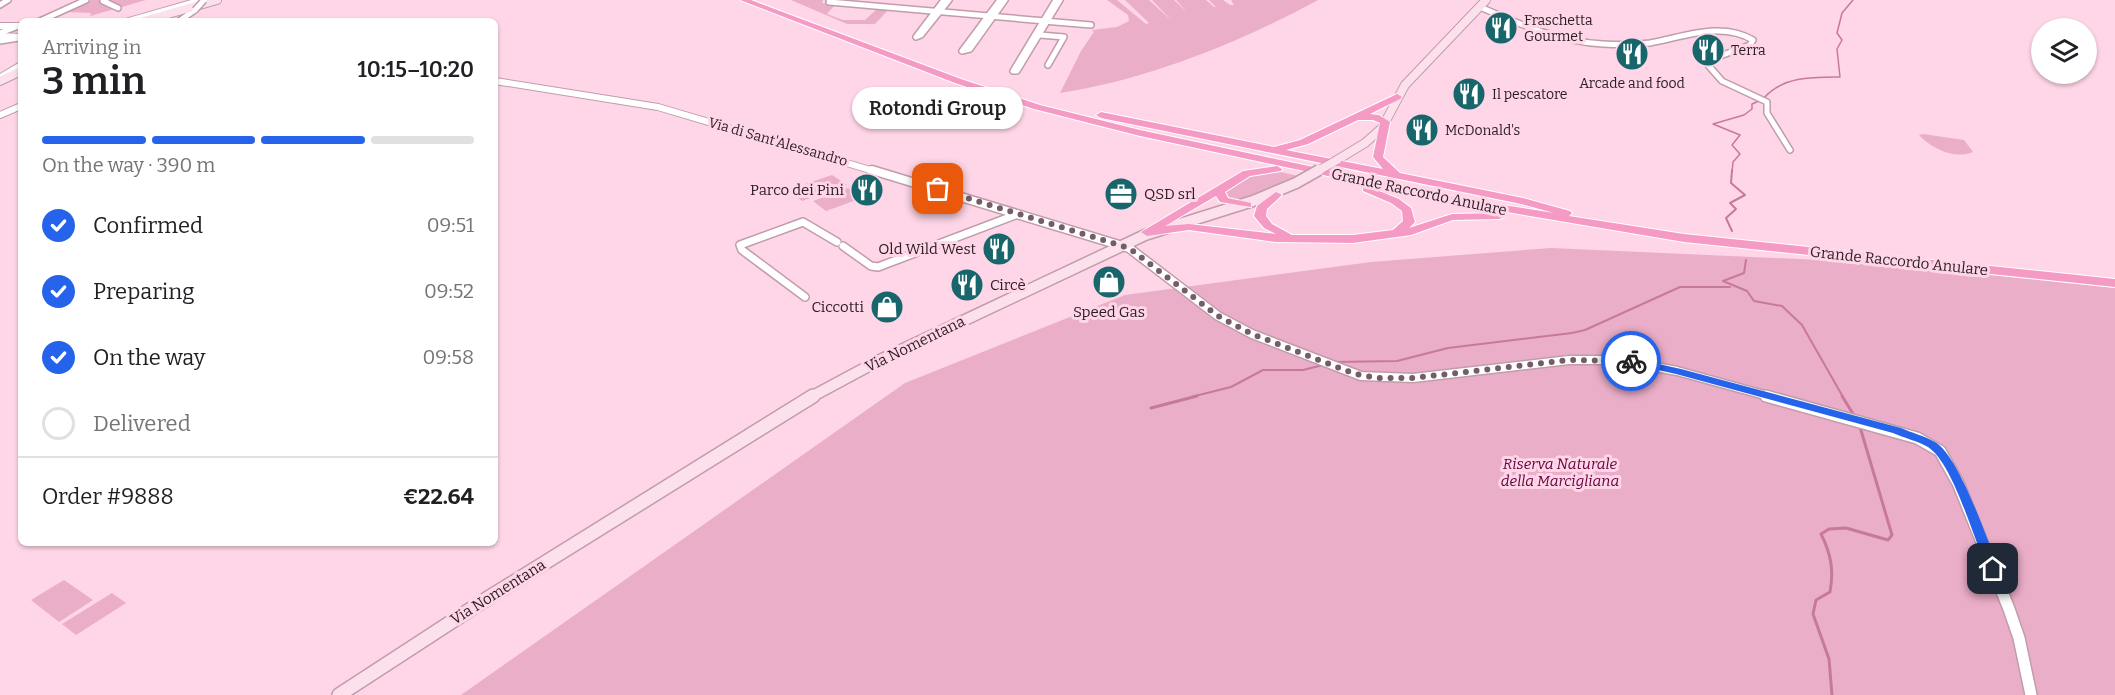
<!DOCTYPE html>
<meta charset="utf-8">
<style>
:root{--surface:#fff;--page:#f2f2f2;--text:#202124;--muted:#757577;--line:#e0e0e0;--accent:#2563eb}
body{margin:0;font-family:Bitter,serif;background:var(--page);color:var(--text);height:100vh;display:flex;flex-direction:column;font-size:22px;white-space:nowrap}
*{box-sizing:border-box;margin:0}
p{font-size:20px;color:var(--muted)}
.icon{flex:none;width:33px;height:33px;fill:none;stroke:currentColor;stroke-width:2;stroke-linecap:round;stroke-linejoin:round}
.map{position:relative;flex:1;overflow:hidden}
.drawer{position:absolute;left:18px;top:18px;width:480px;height:528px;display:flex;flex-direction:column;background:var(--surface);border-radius:9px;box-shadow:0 2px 4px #0004}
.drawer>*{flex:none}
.fabs{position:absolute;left:2031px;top:18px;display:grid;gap:12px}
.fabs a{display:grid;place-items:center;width:66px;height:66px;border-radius:50%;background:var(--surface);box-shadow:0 2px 4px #0004;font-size:30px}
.pin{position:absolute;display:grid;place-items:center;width:51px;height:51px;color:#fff;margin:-26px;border-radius:12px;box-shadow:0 3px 9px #0006}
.courier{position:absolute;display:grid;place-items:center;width:60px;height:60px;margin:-30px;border:4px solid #2563eb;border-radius:50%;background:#fff;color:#222;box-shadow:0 2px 8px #0007}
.bubble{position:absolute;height:42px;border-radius:21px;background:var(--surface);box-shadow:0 2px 4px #0004;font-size:20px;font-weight:600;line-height:42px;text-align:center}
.headline em{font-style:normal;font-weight:600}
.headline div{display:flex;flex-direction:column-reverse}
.headline{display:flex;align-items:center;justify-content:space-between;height:102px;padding:0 24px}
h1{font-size:39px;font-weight:600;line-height:45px}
.bar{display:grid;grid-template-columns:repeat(4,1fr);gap:9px 6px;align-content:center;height:72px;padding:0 24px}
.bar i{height:8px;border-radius:4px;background:var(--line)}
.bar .active{background:var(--accent)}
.bar p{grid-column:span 4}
.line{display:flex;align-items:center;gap:15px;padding:0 24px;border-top:2px solid var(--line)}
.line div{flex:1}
ol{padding:0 24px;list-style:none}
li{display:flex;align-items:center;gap:18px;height:66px}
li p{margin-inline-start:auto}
li .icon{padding:6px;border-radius:50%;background:var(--accent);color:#fff;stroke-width:4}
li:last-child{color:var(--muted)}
li i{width:33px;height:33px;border:3px solid var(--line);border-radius:50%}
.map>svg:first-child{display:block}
.green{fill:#ebaec8}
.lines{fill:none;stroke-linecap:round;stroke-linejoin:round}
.stream-far2{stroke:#c7799d;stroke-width:1.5}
.stream-far1{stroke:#c7799d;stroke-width:2}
.stream{stroke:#c7799d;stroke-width:3}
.minor-far1-casing{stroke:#c19cab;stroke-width:8}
.minor-casing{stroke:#c19cab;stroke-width:10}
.tertiary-far2-casing{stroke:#c19cab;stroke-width:8}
.tertiary-far1-casing{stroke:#c19cab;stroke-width:11}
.tertiary-casing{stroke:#c19cab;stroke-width:14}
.secondary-far2-casing{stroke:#c19cab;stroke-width:10}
.secondary-far1-casing{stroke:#c19cab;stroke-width:13}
.secondary-casing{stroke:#c19cab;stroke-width:16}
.motorway-casing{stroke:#fff;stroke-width:2}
.minor-far1{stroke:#fff;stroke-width:5}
.minor{stroke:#fff;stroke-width:7}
.tertiary-far2{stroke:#fff;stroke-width:6}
.tertiary-far1{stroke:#fff;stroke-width:8}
.tertiary{stroke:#fff;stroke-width:11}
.secondary-far2{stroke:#fce1ed;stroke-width:8}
.secondary-far1{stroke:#fce1ed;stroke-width:10}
.secondary{stroke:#fce1ed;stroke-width:13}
.motorway{fill:#f59ac4;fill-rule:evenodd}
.minor-bridge-casing{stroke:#c19cab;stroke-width:8;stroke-linecap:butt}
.secondary-bridge-far1-casing{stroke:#c19cab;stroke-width:10;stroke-linecap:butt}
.secondary-bridge-casing{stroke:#c19cab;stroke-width:13;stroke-linecap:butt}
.minor-bridge{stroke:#fff;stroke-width:5}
.secondary-bridge-far1{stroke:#fce1ed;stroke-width:8}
.secondary-bridge{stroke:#fce1ed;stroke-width:10}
.route{fill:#2563eb}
.done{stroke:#745d67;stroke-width:6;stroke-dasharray:0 10.8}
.labels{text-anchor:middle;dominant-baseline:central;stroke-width:6;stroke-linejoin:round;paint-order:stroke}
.far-poi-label{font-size:14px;fill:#2a1c22;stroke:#fed6e7;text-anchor:start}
.far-street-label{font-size:14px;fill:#2a1c22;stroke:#fed6e7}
.poi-label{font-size:15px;fill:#2a1c22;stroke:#fed6e7;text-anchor:end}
.street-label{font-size:15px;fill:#2a1c22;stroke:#fed6e7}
.park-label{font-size:15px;font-style:italic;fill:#65013e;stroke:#fed6e7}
</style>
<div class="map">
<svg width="2115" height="695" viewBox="0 0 2115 695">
<rect width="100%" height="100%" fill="#fed6e7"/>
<g class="green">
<polygon points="92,0 146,0 90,16 91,13 66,12"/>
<polygon points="791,0 823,0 822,3 835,5 827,14 843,20 865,20 878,8 889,9 875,24 847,24"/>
<path d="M1107,0h10l29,24 3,-1 -24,-23h24l23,21 -20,-21h22l13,12 -11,-12h30l8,7h2l-7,-7h14l7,5h4l-3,-5h87c-77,42 -171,80 -258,93l21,-42 13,-19 -2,-2 25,-3 12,-6 -1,-6z"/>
<path d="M1923,134l41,6 9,12c-19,8 -42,-4 -54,-17z"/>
<path d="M1277,171l25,6c-20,8 -59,34 -77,18v-5l23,-14z"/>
<polygon points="832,175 847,185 802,201 788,190"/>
<polygon points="848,188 862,198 826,211 813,201"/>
<polygon points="1551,248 1865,262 2115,288 2115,695 461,695 905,383 1125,295 1371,262"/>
<polygon points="64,580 93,600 59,622 31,600"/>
<polygon points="112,593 126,603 76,635 62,624"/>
</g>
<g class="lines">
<g class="stream-far2">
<path d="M1764,98c19,-22 50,-21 76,-21l-3,-28 5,-9 -5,-7 5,-20 11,-13"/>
<polyline points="1732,172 1733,162 1740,154 1732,145 1740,135 1713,124 1744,115 1752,109 1752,104 1759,101"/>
</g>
<g class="stream-far1">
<polyline points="1732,231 1726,218 1736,209 1730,203 1745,195 1731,183 1732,170"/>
<polyline points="1746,260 1744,273 1723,281 1747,291 1754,301 1782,306 1802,325 1843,397"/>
<polyline points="1335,362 1397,361 1448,348 1572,333 1585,330 1680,287 1730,287"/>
<polyline points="1191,397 1231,387 1263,370 1303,370 1323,365"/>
</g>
<g class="stream">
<polyline points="1842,396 1855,417"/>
<polyline points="1151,408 1197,396"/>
<path d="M1832,695l-3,-36 -16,-45 3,-14 14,-8c4,-22 1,-38 -9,-58l8,-5 17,-1 42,12 4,-5 -32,-108"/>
</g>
<g class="minor-far1-casing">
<g id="minor-far1">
<polyline points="106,0 103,1 118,8"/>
<polyline points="944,0 916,37 921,35 949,0"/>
<polyline points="1000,0 962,51 970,49 1005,0"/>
<polyline points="1056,0 1013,71 1017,71 1060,0"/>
<polyline points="829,2 1091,25 1043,21"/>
<polyline points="0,5 8,0"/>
<path d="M1480,7c39,17 80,35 123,37 16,1 31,1 47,-1 34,-6 71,-22 103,-3l-3,5 -38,14 -4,6 14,16 45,21v11l23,37"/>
<polyline points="40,21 86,0"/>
<polyline points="179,21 195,10"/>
<polyline points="0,33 16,27"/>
<polyline points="1040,35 1064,37 1048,65"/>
<polyline points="0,41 19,38"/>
</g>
</g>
<g class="minor-casing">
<g id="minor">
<polyline points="843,246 871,266 878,267 1018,214"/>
<polyline points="805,297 742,250 740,245 803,222 837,242"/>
</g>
</g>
<g class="tertiary-far2-casing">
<g id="tertiary-far2">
<polyline points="129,21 202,0"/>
<polyline points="0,26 21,26"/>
<polyline points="0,36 21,37"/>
<polyline points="1,77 21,65"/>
<polyline points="495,81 658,107 877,172"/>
<polyline points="0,115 21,106"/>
</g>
</g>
<g class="tertiary-far1-casing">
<polyline id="tertiary-far1" points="872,170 1129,248 1218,316 1252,334 1361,376 1413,378 1569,360 1618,360 1677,371 1772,397"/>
</g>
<g class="tertiary-casing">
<polyline id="tertiary" points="1766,396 1917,438 1940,451 1958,483 2009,609 2019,638 2031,695"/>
</g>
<g class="secondary-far2-casing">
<g id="secondary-far2">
<polyline points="144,21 217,0"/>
<polyline points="0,81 21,71"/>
<polyline points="1337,160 1365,143 1382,128 1405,85 1486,0"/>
</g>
</g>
<g class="secondary-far1-casing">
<polyline id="secondary-far1" points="811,397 878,361 1145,235 1253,201 1296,183"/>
</g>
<g class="secondary-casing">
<polyline id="secondary" points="339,695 488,598 813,396"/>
</g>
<g class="motorway-casing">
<g id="motorway">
<path d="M740,0h11l210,79 79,26 100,25 319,68 95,15 -33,-9 -420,-86 -5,-3 5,-3 173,35 26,-7 97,-46 5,3 -2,2 -30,15 9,1 11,7 -7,35 17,16 123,25 47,13 2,2 -3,3 115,18 431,45v8l-431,-45 -225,-38 -319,-68 -106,-27 -79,-26zM1358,120h15l7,3 -7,34 10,12 -97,-19 22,-6z"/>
<polygon points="1277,166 1282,169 1281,171 1250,176 1225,192 1228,198 1251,203 1251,207 1220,202 1216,196 1165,226 1189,224 1276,234 1264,228 1254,216 1257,206 1276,192 1282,195 1267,209 1266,216 1272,224 1292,235 1353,235 1393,230 1403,221 1402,211 1391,203 1363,191 1363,187 1367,186 1399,199 1411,208 1415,222 1409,228 1452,214 1500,213 1506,216 1500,219 1453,220 1411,235 1353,243 1276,242 1189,230 1147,236 1141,232 1243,171"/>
</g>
</g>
<use href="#minor-far1" class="minor-far1"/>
<use href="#minor" class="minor"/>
<use href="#tertiary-far2" class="tertiary-far2"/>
<use href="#tertiary-far1" class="tertiary-far1"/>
<use href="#tertiary" class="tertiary"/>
<use href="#secondary-far2" class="secondary-far2"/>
<use href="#secondary-far1" class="secondary-far1"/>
<use href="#secondary" class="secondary"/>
<use href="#motorway" class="motorway"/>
<g class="minor-bridge-casing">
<polyline id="minor-bridge" points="195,10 204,0"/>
</g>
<g class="secondary-bridge-far1-casing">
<polyline id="secondary-bridge-far1" points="1316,172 1337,160"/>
</g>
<g class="secondary-bridge-casing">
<polyline id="secondary-bridge" points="1296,183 1319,170"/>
</g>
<use href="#minor-bridge" class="minor-bridge"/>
<use href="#secondary-bridge-far1" class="secondary-bridge-far1"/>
<use href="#secondary-bridge" class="secondary-bridge"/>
</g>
<path class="route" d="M1631,358l50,11 220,59c11,5 24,8 34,14 25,15 52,98 64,127l-1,3h-9c-15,-30 -35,-108 -61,-125 -10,-6 -24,-9 -35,-14l-217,-59 -49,-11 -1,-2z"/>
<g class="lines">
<polyline class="done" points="938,189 1129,248 1218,316 1252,334 1355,374 1378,378 1413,378 1569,360 1631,361"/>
</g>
<defs>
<g id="restaurant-disc" transform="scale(1.725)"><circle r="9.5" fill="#18666b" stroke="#fed6e7"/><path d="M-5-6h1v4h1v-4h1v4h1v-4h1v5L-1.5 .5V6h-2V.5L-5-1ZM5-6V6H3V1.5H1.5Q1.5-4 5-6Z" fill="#fff"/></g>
<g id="office-disc" transform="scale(1.725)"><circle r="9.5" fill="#18666b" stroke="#fed6e7"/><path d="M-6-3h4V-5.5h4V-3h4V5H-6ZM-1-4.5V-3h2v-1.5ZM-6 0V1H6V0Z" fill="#fff"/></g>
<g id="shop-disc" transform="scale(1.725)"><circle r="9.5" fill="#18666b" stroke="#fed6e7"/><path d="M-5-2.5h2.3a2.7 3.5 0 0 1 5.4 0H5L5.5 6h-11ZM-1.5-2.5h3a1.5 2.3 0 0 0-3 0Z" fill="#fff"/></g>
</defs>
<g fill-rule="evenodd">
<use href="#restaurant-disc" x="1501" y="28"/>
<use href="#restaurant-disc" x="1708" y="50"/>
<use href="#restaurant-disc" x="1632" y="54"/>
<use href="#restaurant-disc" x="1469" y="94"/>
<use href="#restaurant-disc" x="1422" y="130"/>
<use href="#restaurant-disc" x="867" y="190"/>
<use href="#office-disc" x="1121" y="194"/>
<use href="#restaurant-disc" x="999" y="249"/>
<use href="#shop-disc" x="1109" y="282"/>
<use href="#restaurant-disc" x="967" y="285"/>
<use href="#shop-disc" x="887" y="307"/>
</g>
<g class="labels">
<g class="far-poi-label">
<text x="1524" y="20">Fraschetta<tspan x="1524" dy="16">Gourmet</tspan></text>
<text x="1731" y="50">Terra</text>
<text x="1632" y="83" text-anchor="middle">Arcade and food</text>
<text x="1492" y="94">Il pescatore</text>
<text x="1445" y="130">McDonald's</text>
</g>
<g class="far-street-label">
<text transform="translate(778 142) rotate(16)">Via di Sant'Alessandro</text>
</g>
<g class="poi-label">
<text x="844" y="190">Parco dei Pini</text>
<text x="1144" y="194" text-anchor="start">QSD srl</text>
<text x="976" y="249">Old Wild West</text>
<text x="990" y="285" text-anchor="start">Circè</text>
<text x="864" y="307">Ciccotti</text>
<text x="1109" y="312" text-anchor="middle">Speed Gas</text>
</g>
<g class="street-label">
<text transform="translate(1419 192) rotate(12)">Grande Raccordo Anulare</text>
<text transform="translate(1899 261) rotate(6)">Grande Raccordo Anulare</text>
<text transform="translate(915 344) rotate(-26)">Via Nomentana</text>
<text transform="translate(498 592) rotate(-32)">Via Nomentana</text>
</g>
<g class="park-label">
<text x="1560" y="464">Riserva Naturale<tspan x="1560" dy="17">della Marcigliana</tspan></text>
</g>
</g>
</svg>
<div class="fabs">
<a><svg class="icon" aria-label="layers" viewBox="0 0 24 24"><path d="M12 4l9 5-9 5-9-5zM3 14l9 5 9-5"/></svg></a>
</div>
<div class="pin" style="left:938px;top:189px;background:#ea580c"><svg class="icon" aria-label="bag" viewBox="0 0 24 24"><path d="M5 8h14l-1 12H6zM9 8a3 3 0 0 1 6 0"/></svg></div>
<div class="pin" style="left:1993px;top:569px;background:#1f2937"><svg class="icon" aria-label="home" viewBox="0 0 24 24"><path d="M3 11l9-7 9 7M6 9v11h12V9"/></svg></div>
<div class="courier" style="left:1631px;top:361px"><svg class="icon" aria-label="bike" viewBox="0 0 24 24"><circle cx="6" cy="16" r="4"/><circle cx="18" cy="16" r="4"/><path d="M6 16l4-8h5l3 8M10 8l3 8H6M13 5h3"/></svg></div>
<div class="bubble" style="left:852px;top:87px;width:171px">Rotondi Group</div>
<section class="drawer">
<div class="headline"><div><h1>3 min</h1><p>Arriving in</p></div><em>10:15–10:20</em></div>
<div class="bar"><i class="active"></i><i class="active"></i><i class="active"></i><i></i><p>On the way · 390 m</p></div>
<ol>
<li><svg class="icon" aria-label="check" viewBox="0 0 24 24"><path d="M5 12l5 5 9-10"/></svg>Confirmed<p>09:51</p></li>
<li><svg class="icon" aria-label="check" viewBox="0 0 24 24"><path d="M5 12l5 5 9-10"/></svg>Preparing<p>09:52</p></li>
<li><svg class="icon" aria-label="check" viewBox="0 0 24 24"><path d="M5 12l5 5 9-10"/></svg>On the way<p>09:58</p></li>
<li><i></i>Delivered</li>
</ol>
<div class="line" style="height:78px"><div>Order #9888</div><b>€22.64</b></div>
</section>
</div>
